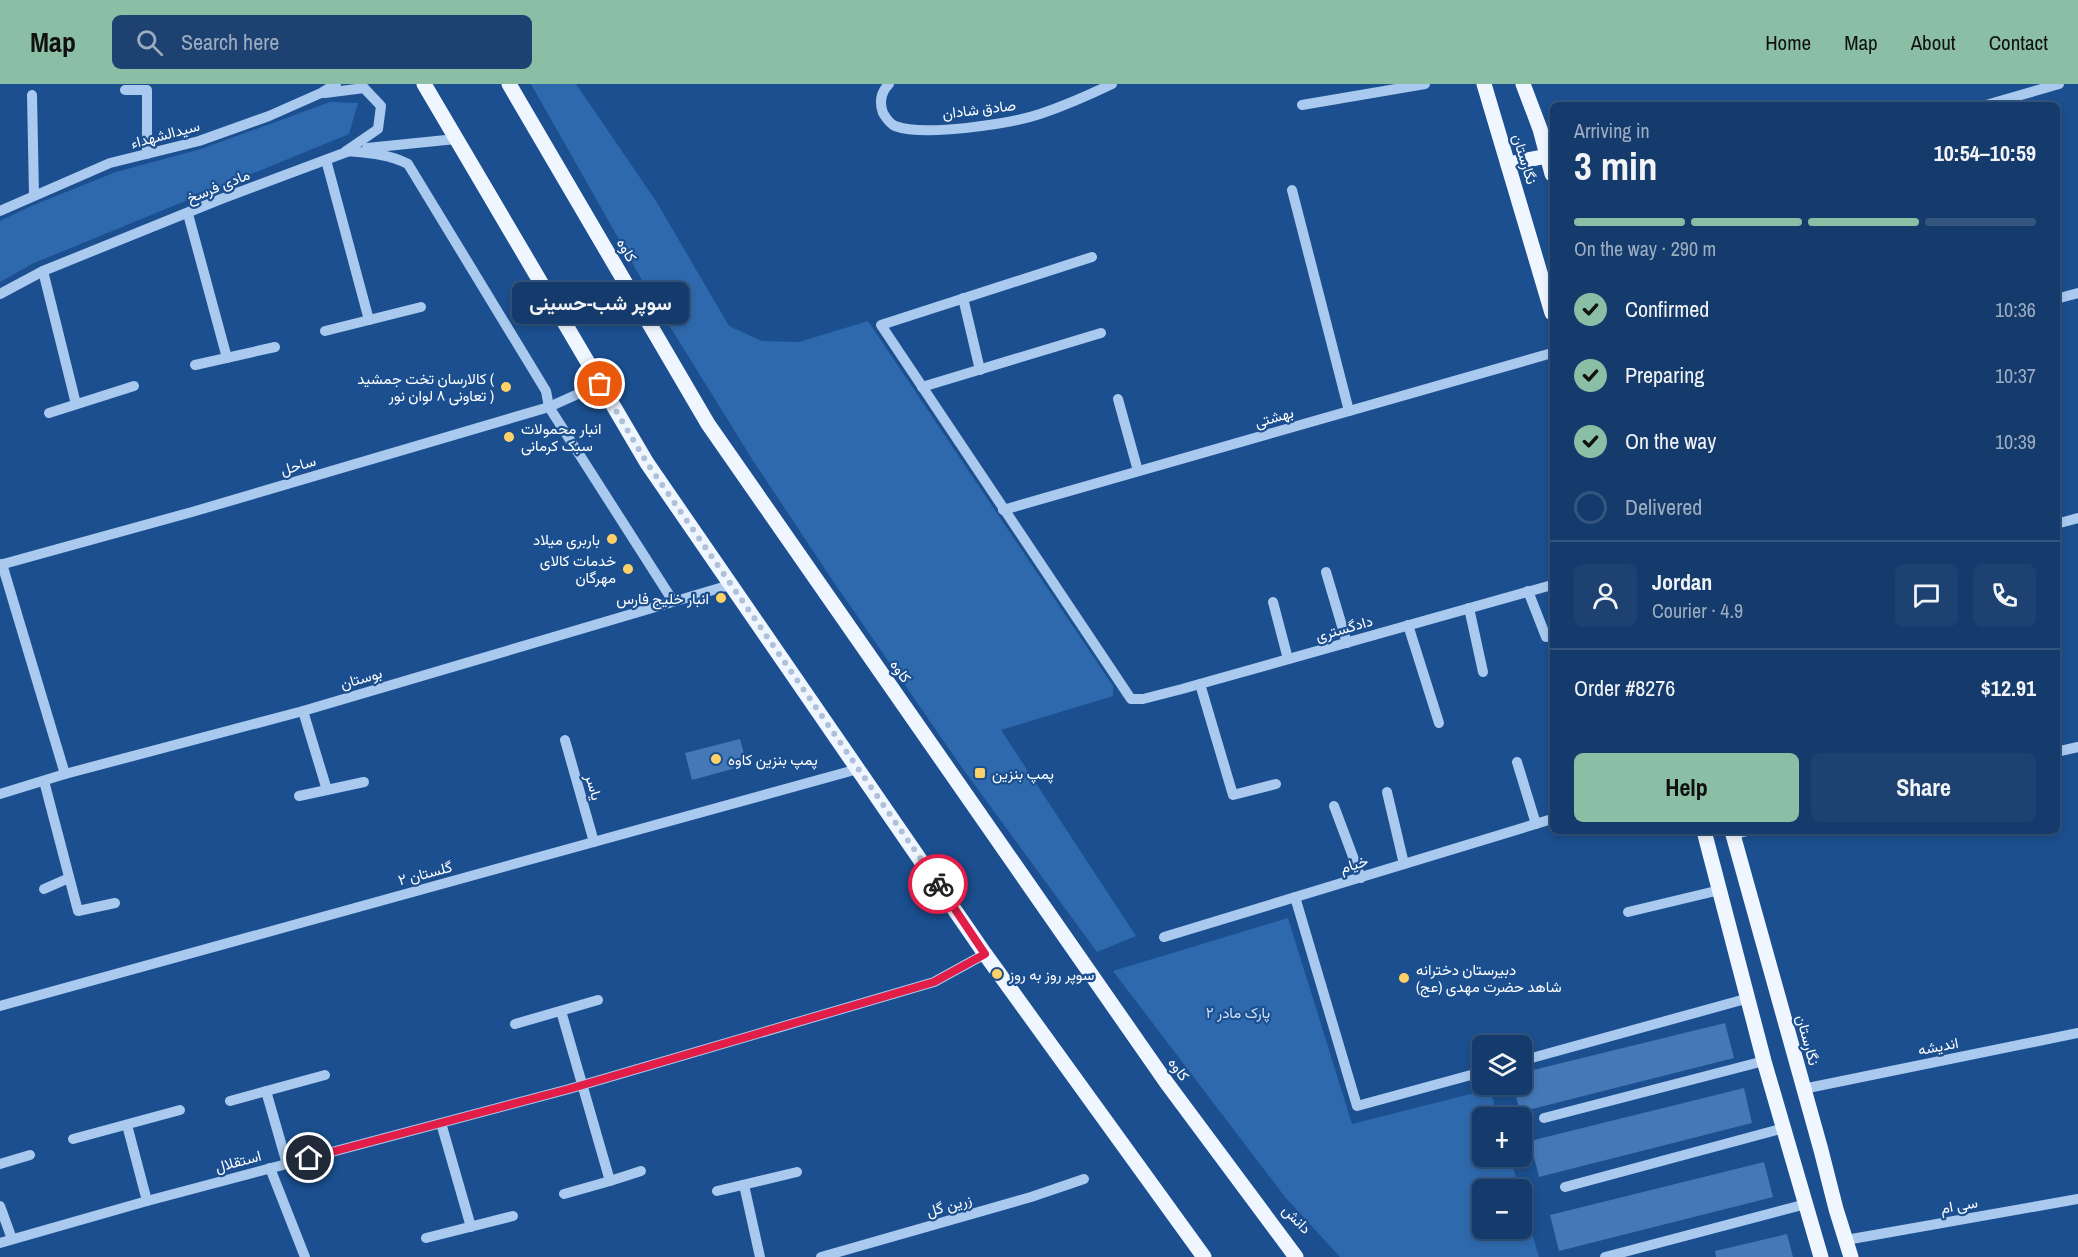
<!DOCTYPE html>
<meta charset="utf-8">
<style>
:root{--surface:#143b6b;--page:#1d4271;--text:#f1f3f6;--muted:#9dadc1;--line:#33557e;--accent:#8abfa5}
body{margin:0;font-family:"Archivo Narrow",Vazirmatn,sans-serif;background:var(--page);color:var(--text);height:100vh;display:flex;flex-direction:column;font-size:22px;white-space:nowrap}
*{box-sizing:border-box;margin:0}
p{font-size:20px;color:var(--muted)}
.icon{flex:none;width:33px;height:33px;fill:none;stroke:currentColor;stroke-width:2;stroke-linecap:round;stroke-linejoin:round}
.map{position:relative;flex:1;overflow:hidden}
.details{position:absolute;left:1550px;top:18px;width:510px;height:732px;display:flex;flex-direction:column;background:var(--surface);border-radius:9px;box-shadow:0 3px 9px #0003,0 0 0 2px var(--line)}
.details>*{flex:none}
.buttons{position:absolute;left:1472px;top:951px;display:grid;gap:12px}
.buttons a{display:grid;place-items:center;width:60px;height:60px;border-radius:9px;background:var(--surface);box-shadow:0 3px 9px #0003,0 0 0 2px var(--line);font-size:30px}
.pin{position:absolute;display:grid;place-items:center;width:51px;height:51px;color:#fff;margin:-26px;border:3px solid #fff;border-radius:50%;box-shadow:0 2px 6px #0007}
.courier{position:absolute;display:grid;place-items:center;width:60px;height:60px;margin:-30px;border:4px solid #e11d48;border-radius:50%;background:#fff;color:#222;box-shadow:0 2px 8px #0007}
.bubble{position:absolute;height:42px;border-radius:9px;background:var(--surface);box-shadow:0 3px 9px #0003,0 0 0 2px var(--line);font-size:20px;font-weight:700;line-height:42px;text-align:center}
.summary em{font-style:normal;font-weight:700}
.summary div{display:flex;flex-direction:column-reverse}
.summary{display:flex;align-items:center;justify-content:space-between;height:102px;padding:0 24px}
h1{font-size:39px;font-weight:700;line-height:45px}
.bar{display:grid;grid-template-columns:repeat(4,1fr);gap:9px 6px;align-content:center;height:72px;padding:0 24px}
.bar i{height:8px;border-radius:4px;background:var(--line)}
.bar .active{background:var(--accent)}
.bar p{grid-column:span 4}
.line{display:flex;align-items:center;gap:15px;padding:0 24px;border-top:2px solid var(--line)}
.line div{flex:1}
.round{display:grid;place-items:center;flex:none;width:63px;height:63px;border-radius:9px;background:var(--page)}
ol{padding:0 24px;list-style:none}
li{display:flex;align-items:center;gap:18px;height:66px}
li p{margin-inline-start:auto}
li .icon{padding:6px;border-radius:50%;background:var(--accent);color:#111;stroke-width:4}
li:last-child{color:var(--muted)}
li i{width:33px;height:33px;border:3px solid var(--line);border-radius:50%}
.primary-button{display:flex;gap:12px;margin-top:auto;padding:12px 24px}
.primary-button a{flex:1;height:69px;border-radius:9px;background:var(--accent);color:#111;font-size:24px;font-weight:700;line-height:69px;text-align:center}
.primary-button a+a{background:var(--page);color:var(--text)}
header{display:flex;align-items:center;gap:36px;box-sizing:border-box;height:84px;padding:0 30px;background:var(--accent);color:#111}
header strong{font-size:28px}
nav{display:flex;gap:33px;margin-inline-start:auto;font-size:21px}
.search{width:420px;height:54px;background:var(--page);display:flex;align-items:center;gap:15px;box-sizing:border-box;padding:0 21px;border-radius:9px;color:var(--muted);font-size:22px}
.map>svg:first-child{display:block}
.green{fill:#2e69ad}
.building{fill:#4478b7}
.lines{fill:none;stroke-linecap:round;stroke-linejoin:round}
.minor{stroke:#a9c9ee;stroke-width:10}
.major{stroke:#f0f6ff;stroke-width:15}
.done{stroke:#afc1d8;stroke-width:6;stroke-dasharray:0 10.8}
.route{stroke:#e11d48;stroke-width:8}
.poi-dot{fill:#ffd166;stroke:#1b4f8f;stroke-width:2}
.labels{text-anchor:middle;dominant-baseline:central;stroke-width:4.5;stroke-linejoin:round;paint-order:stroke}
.street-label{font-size:15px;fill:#fff;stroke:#1b4f8f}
.poi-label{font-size:15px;fill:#fff;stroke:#1b4f8f;text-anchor:start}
.park-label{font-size:15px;fill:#cfe3fa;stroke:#1b4f8f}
</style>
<header>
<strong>Map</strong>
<div class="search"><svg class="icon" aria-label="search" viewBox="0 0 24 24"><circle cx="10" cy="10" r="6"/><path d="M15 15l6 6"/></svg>Search here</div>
<nav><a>Home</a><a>Map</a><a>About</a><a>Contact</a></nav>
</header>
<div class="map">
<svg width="2078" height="1173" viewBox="0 0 2078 1173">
<rect width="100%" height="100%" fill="#1b4f8f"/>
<g class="green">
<polygon points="531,0 576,0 656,117 729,242 762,257 799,258 868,237 1113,602 1113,612 1001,646 1136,852 1097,868 963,685 833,497 752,375 651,212"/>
<polygon points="330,18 358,19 349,50 34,179 0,198 0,137 31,122 116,88 201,65"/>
<polygon points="1288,834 1352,1040 1490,1005 1498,1033 1482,1034 1482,1072 1510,1073 1519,1105 1482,1106 1482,1144 1521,1144 1521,1112 1539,1173 1340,1173 1285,1113 1113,887"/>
</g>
<g class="building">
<polygon points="740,655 747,681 692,696 685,669"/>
<polygon points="1725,939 1734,974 1520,1028 1513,1000 1521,1000 1521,989"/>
<polygon points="1744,1004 1752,1039 1539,1093 1530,1057"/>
<polygon points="1764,1078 1773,1113 1559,1167 1550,1131"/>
<polygon points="1787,1150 1793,1173 1716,1173 1715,1167"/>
</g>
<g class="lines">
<g class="minor">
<path d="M889,0c-8,8 -10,18 -6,29 3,5 7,11 12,13 29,11 115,-2 145,-12 24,-8 49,-19 72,-30"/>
<polyline points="125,6 147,6 147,70"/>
<polyline points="325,9 364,4 381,22 378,45 346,67"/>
<polyline points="32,11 34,111"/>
<polyline points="1302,21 1425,0"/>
<polyline points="1986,21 2059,0"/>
<polyline points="367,64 456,55"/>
<path d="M346,67c22,2 43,3 62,13l138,227 3,16 124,194"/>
<polyline points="326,76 369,236"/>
<polyline points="1292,106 1349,327"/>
<polyline points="0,127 110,79 199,57 269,32 321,9 336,0"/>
<polyline points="188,130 227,274"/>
<polyline points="1092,173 881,241 1131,615 1143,615 1182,605 1552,501"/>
<polyline points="43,187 76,320"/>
<polyline points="0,210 43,187 221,115 352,66"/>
<polyline points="963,214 980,286"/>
<polyline points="2056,215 2078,209"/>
<polyline points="325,247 421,223"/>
<polyline points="195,281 275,263"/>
<polyline points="922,303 1101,249"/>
<polyline points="1118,315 1138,387"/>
<polyline points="49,329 134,302"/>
<polyline points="1003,426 1552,269"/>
<polyline points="2056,440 2078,434"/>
<polyline points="2,480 65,690"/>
<polyline points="0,481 192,428 549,323 600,300"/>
<polyline points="1326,488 1347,559"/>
<polyline points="1528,507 1546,553"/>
<polyline points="1273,518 1288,575"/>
<polyline points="1469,524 1483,588"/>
<polyline points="1408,541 1439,639"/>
<polyline points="1200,600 1233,711 1276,700"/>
<polyline points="303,627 327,706"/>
<polyline points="565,656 594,758"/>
<polyline points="2056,668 2078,663"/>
<polyline points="1517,678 1536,740"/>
<polyline points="44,697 78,827 115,819"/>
<polyline points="1387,708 1404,780"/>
<polyline points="0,710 65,690 303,627 730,501"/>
<polyline points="299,712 364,698"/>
<polyline points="1334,722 1361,794"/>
<polyline points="1733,751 1747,747"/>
<polyline points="44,805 69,794"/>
<polyline points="1295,813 1357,1022 1482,988"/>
<polyline points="1628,828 1720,806"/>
<polyline points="1164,853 1552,735"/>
<polyline points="0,922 858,685"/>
<polyline points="561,927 610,1097 564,1110"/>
<polyline points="515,940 598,916"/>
<polyline points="1521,977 1749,914"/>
<polyline points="1803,1005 2078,949"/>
<polyline points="266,1007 287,1080"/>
<polyline points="230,1017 325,991"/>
<polyline points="1544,1034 1764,977"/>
<polyline points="441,1039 471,1143"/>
<polyline points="127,1041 147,1117"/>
<polyline points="73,1055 180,1026"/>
<polyline points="0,1080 30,1071"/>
<polyline points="270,1084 305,1173"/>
<polyline points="610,1097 641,1087"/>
<polyline points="744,1101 760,1173"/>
<polyline points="1565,1103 1784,1044"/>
<polyline points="717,1107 797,1088"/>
<polyline points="0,1122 12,1155"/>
<polyline points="426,1154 513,1132"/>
<polyline points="1846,1156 2078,1115"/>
<polyline points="0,1159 147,1117 569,1005 934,898 985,870"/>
<polyline points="821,1173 1031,1113 1084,1095"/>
<polyline points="1605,1173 1806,1120"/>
</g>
<g class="major">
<polyline points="424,0 647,379 985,870 1204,1173"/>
<polyline points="509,0 708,340 1166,998 1296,1173"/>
<polyline points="1484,0 1552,229"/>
<polyline points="1523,0 1540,45 1552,90"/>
<polyline points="1508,80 1547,72"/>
<polyline points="1704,747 1764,977 1821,1173"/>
<polyline points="1732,747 1821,1066 1836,1125 1851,1173"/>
</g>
</g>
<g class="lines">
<polyline class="done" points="600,300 647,379 938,800"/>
<polyline class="route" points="309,1074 569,1005 934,898 985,870 938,800"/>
</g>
<g class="poi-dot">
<circle cx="506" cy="303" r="6"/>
<circle cx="509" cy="353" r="6"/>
<circle cx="612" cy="455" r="6"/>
<circle cx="628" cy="485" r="6"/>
<circle cx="721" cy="514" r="6"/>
<circle cx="716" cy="675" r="6"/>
<rect x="974" y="683" width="12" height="12" rx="3"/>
<circle cx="997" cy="890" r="6"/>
<circle cx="1404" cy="894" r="6"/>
</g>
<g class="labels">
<g class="street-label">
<text transform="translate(979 25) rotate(-7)">صادق شادان</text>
<text transform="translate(165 50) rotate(-15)">سیدالشهداء</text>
<text transform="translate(1525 75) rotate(73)">نگارستان</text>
<text transform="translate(218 102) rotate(-22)">مادی فرسخ</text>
<text transform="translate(627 166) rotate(60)">کاوه</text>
<text transform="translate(1274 333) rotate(-16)">بهشتی</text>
<text transform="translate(298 381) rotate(-16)">ساحل</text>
<text transform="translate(1344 544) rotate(-16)">دادگستری</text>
<text transform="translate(901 587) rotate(55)">کاوه</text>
<text transform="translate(361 594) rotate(-16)">بوستان</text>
<text transform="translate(594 703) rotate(74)">یاسر</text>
<text transform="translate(1354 780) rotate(-17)">خیام</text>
<text transform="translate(425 789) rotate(-15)">گلستان ۲</text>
<text transform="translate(1808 956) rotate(75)">نگارستان</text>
<text transform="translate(1938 962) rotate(-11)">اندیشه</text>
<text transform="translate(1179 985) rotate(54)">کاوه</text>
<text transform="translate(238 1077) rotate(-15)">استقلال</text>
<text transform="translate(949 1121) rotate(-16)">زرین گل</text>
<text transform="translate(1959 1121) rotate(-10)">سی ام</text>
<text transform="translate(1297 1135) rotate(45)">دانش</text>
</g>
<g class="poi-label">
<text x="494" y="294" text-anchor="end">کالارسان تخت جمشید (<tspan x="494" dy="17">تعاونی ۸ لوان نور )</tspan></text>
<text x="521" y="344">انبار محمولات<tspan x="521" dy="17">سبک کرمانی</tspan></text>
<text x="600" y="455" text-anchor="end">باربری میلاد</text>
<text x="616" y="476" text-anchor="end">خدمات کالای<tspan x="616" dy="17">مهرگان</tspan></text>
<text x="709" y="514" text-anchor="end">انبار خلیج فارس</text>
<text x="728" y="675">پمپ بنزین کاوه</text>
<text x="992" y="689">پمپ بنزین</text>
<text x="1416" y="885">دبیرستان دخترانه<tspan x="1416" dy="17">شاهد حضرت مهدی (عج)</tspan></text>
<text x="1009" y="890">سوپر روز به روز</text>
</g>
<g class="park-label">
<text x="1238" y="928">پارک مادر ۲</text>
</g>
</g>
</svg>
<div class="buttons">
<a><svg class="icon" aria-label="layers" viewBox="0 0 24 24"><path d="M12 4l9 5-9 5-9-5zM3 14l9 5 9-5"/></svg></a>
<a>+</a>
<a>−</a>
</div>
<div class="pin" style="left:600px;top:300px;background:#ea580c"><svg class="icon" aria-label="bag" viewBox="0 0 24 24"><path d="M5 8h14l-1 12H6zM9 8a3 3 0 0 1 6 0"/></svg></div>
<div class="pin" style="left:309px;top:1074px;background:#1f2937"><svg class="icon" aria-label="home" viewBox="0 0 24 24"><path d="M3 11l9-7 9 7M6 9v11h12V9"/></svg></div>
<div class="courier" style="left:938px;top:800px"><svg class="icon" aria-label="bike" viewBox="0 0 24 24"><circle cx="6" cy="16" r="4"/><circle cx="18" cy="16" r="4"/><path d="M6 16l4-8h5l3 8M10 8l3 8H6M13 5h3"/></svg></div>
<div class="bubble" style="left:512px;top:198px;width:177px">سوپر شب-حسینی</div>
<section class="details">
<div class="summary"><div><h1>3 min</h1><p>Arriving in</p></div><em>10:54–10:59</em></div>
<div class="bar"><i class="active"></i><i class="active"></i><i class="active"></i><i></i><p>On the way · 290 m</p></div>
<ol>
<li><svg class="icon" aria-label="check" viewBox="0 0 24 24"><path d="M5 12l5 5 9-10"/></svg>Confirmed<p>10:36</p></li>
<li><svg class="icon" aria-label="check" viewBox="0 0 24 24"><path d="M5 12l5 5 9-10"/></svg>Preparing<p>10:37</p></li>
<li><svg class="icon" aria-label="check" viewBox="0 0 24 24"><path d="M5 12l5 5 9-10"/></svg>On the way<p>10:39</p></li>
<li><i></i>Delivered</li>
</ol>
<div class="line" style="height:108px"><a class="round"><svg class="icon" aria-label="person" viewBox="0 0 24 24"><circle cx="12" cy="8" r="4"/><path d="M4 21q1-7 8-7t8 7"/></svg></a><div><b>Jordan</b><p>Courier · 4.9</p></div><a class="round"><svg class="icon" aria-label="chat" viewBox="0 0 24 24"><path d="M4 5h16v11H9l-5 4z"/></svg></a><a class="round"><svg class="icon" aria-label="phone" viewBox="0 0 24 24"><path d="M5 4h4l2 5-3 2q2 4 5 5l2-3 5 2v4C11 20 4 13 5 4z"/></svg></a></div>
<div class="line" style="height:78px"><div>Order #8276</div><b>$12.91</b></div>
<div class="primary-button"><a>Help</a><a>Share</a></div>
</section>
</div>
